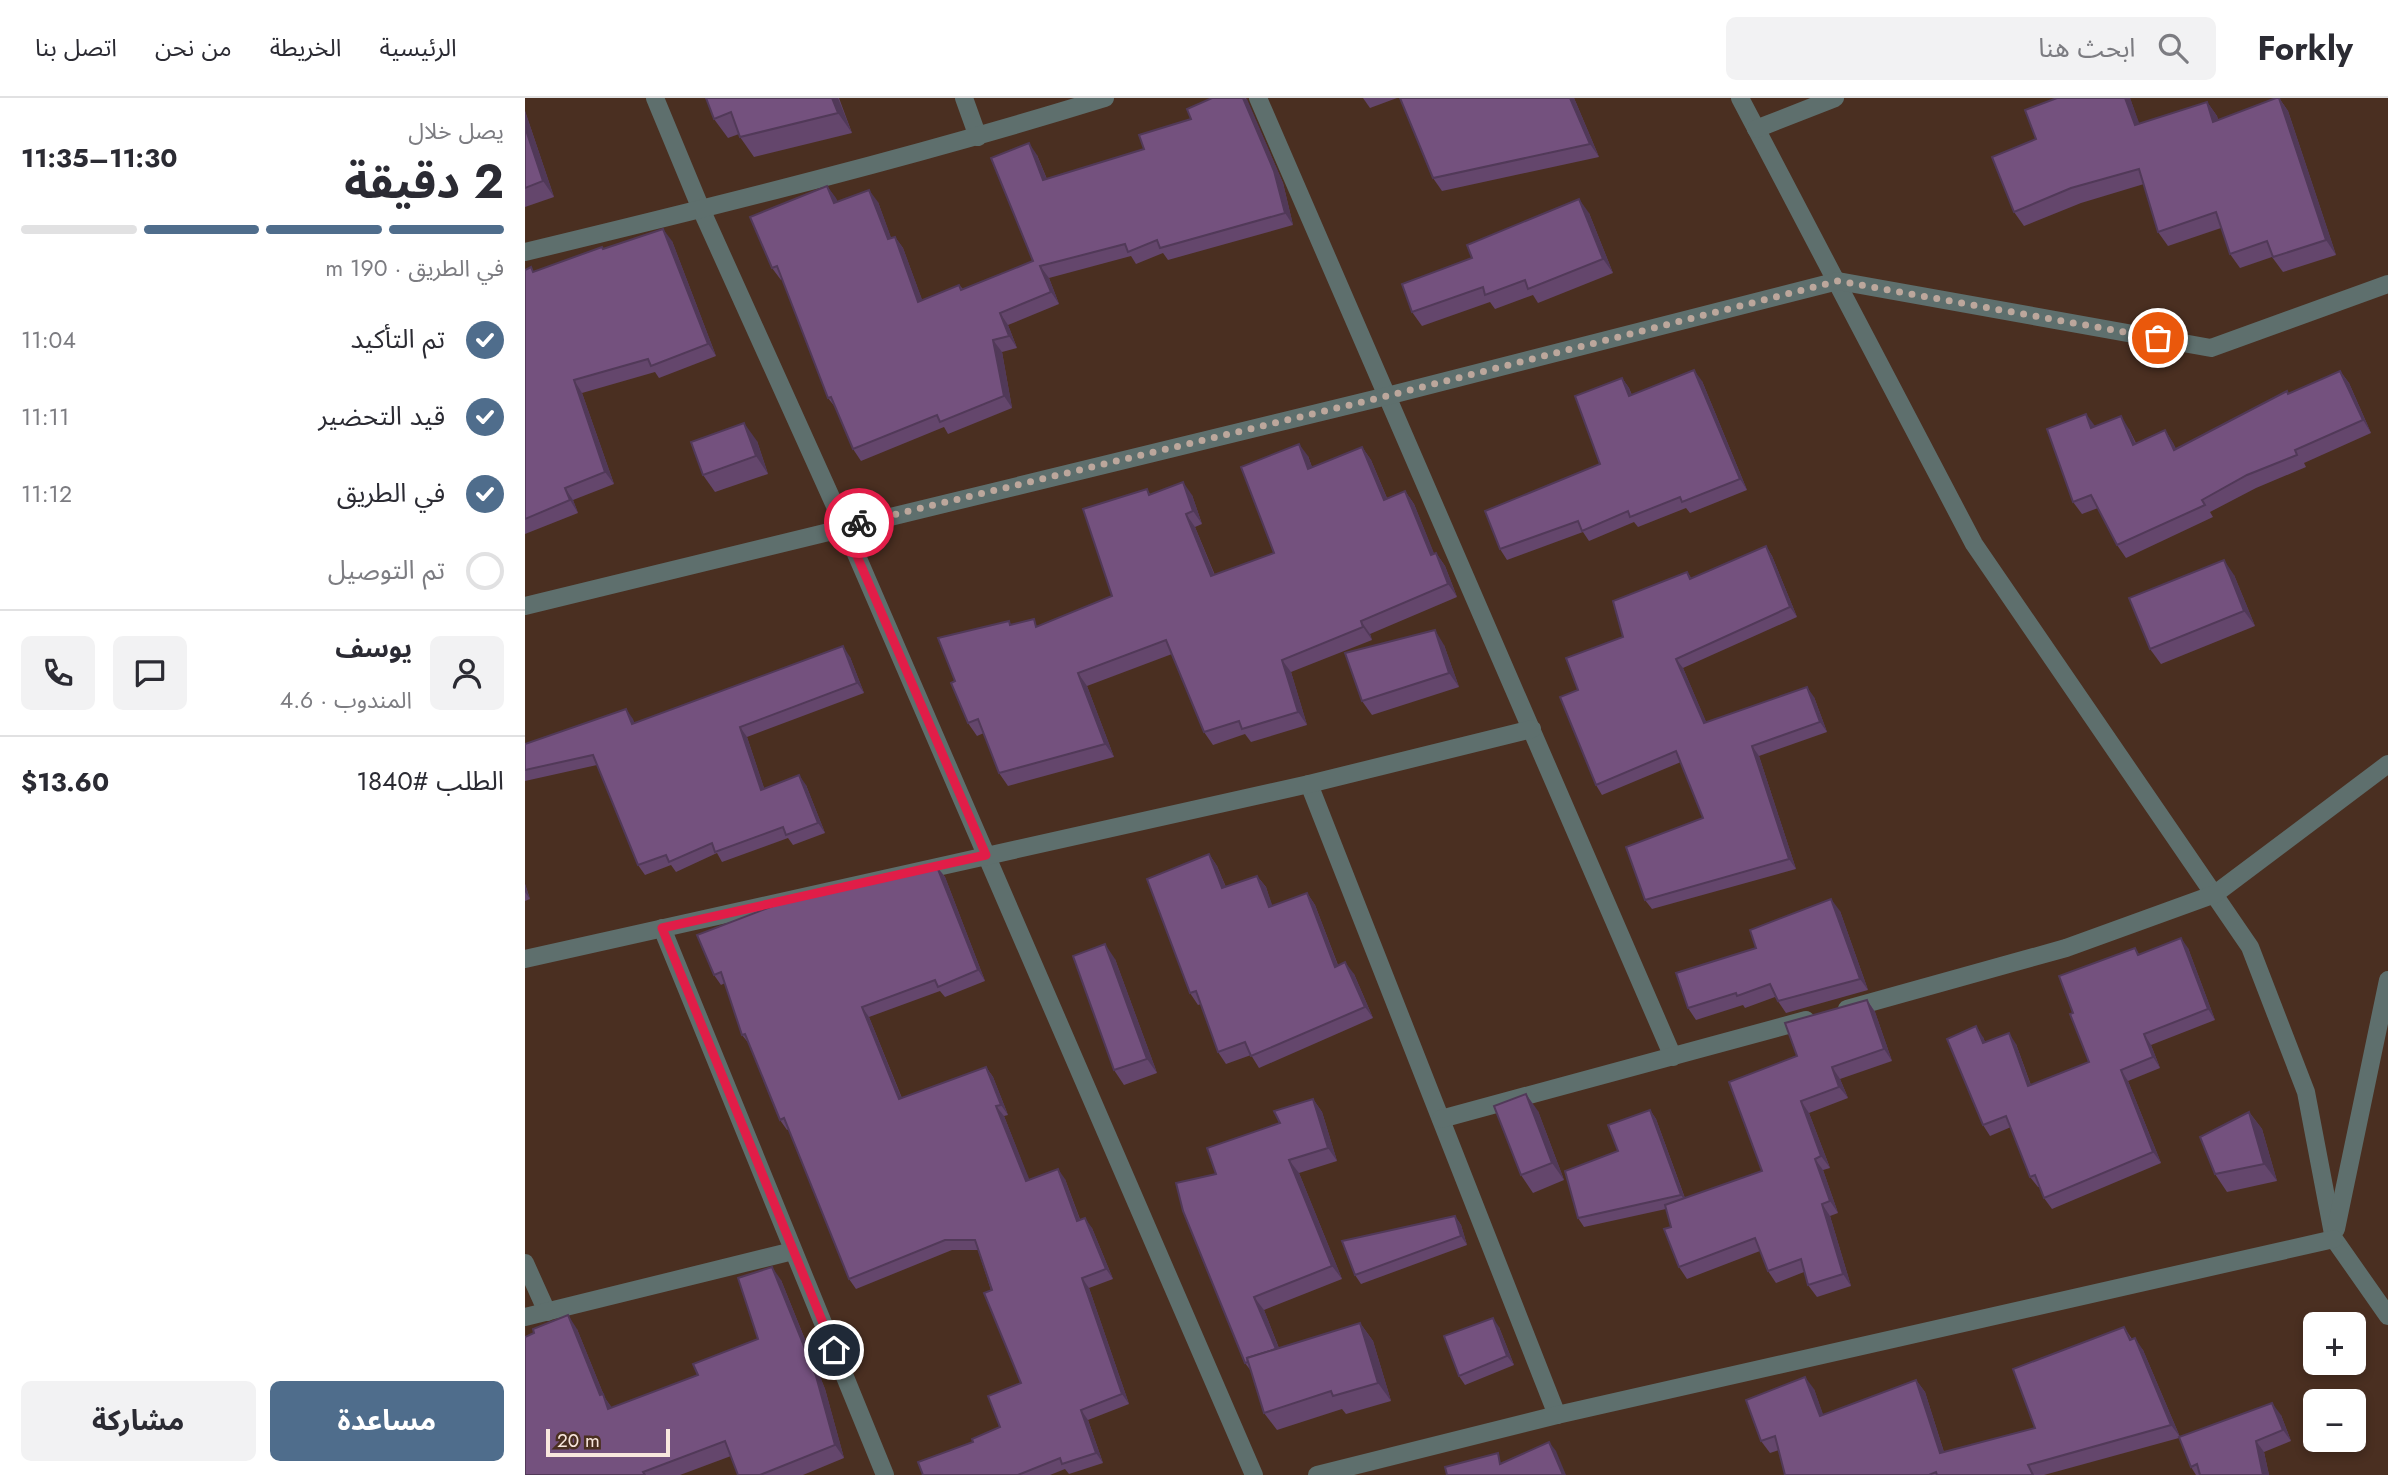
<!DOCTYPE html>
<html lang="ar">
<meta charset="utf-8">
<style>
:root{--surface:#fff;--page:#f2f2f3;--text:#2b2b33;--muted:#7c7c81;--line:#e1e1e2;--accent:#4f6d8c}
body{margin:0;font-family:Jost,"Noto Sans Arabic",sans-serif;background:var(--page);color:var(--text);direction:rtl;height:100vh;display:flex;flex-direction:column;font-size:26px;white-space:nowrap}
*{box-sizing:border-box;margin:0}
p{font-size:23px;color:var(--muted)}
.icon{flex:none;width:38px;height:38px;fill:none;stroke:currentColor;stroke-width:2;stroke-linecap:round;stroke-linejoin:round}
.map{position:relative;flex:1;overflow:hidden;direction:ltr}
.side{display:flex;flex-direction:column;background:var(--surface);width:525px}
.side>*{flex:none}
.fabs{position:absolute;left:1778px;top:1214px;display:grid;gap:14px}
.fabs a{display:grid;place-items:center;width:63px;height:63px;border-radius:10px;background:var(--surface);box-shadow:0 4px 10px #0003;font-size:35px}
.scale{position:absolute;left:21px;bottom:18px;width:124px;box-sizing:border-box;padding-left:7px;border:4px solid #f9e7de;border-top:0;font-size:19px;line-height:24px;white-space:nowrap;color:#f9e7de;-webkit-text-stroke:5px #4a2f21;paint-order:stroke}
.pin{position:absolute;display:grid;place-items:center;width:60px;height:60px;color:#fff;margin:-30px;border:4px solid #fff;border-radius:50%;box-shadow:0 2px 7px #0007}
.courier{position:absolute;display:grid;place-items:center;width:70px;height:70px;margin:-35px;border:5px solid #e11d48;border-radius:50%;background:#fff;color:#222;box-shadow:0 2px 9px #0007}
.overview em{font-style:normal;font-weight:700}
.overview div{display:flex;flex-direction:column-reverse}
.overview{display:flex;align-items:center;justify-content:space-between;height:119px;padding:0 21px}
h1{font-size:46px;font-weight:700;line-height:52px}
.bar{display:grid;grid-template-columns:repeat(4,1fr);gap:10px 7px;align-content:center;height:84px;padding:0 21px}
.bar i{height:9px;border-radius:5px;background:var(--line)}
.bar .on{background:var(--accent)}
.bar p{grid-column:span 4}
.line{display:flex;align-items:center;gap:18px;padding:0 21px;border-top:2px solid var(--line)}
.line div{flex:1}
.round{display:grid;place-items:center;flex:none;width:74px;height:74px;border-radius:10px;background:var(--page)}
ol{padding:0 21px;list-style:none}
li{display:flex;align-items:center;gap:21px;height:77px}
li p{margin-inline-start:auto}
li .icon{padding:7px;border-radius:50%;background:var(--accent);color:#fff;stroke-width:4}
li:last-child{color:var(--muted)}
li i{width:38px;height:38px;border:4px solid var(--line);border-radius:50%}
.primary-button{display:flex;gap:14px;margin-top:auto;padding:14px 21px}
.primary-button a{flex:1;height:80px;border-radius:10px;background:var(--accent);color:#fff;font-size:28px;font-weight:700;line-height:80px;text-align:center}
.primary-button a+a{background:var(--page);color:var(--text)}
header{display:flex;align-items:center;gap:42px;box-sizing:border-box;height:98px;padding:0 35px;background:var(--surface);border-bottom:2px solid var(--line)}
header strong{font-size:33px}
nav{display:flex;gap:38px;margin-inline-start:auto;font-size:24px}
.search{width:490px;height:63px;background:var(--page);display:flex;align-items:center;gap:18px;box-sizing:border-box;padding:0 24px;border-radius:10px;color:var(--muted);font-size:26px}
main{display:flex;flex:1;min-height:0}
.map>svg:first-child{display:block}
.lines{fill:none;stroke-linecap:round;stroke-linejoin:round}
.minor{stroke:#5e6f6d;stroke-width:18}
.wall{fill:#64466c}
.shaded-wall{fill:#513958}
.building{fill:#74517e;stroke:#513958;stroke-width:2}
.done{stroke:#bca79c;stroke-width:7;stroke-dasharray:0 12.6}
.route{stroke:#e11d48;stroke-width:9}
</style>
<header>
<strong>Forkly</strong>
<div class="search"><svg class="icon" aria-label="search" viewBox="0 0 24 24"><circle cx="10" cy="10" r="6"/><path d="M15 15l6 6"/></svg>ابحث هنا</div>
<nav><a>الرئيسية</a><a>الخريطة</a><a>من نحن</a><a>اتصل بنا</a></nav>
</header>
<main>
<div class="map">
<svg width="1863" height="1377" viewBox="0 0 1863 1377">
<rect width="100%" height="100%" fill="#4a2f21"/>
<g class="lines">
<g class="minor">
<polyline points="130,0 176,111 319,428 729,1377"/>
<polyline points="439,0 453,39"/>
<polyline points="733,0 1148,959"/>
<polyline points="1215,0 1449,446 1725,849 1781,994 1809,1141 1863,1218"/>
<polyline points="1231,31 1310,0"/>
<path d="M0,154c195,-47 389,-95 580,-154"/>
<polyline points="0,508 862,298 1313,183 1686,250 1863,186"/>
<polyline points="784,686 1032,1317"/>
<polyline points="137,830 360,1377"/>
<polyline points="0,861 784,686 1007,631"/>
<polyline points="1322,911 1541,850 1690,796 1863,666"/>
<polyline points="916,1021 1281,922"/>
<polyline points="1811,1131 1863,882"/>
<polyline points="0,1165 22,1214"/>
<polyline points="0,1219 268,1153"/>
<polyline points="792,1377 1032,1317 1809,1141"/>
</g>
</g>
<g class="wall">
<polygon points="181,0 315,0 314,0 327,35 229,59 215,39 214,36 203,40 189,21"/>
<polygon points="687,0 721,0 758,85 768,127 643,162 638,155 611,166 606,158 524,180 534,206 483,227 492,250 477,254 487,310 423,336 419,329 336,363 328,351 310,309 303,300 257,181 256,182 247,170 302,88 313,104 353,104 366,140 370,139 378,150 397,202 434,187 438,191 508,163 512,57 522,81 619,51 666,21"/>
<polygon points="838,0 872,0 845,10"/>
<polygon points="1045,0 1049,0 1074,59 917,93 908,80"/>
<polygon points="1605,0 1614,26 1682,4 1692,18 1693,22 1754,0 1763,13 1811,157 1758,174 1747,159 1715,170 1705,156 1696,130 1643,148 1633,134 1619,86 1556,105 1499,128 1489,114 1511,41"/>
<polygon points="0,13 29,99 0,109"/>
<polygon points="1064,115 1088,175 1013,205 1008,197 970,211 965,204 897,228 887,214"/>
<polygon points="147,143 191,258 134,280 130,274 57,295 89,386 48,402 53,415 0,436 0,172 9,174 78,151"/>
<polygon points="1815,273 1824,285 1846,335 1779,365 1781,369 1731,390 1685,414 1688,419 1601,460 1592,447 1573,410 1557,416 1548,404 1570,329 1604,331 1611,345 1640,332 1648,345 1651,351 1764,296"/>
<polygon points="1097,280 1104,290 1107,297 1177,283 1222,392 1165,415 1161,410 1113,429 1109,424 1064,443 1058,434 982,462 975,451 1075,366"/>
<polygon points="232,343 243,376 190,394 178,377"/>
<polygon points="837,349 846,362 862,400 880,393 889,406 909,456 911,455 920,468 932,499 845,536 847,542 766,574 782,627 726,644 720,636 688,647 679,634 647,556 562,588 589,659 483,688 474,675 459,635 452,638 443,625 486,526 514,528 587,498 622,391 625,396 667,397 677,426 670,429 690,477 749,455 783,358 787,369"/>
<polygon points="1241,448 1247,458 1272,519 1158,570 1181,624 1289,599 1302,634 1234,658 1271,771 1127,811 1120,802 1178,720 1156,664 1077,697 1071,687 1053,592 1098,539 1162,474 1167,481"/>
<polygon points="1709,477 1730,528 1636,566 1625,551"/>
<polygon points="919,547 934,589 847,617 837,603"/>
<polygon points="325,559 339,595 222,639 239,690 281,687 300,735 268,747 263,740 197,764 192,755 151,774 146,767 120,777 113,767 72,667 0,683 0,646 101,611 109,625"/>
<polygon points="684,756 692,768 701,789 732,778 741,789 747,808 782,795 790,807 813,867 829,876 848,920 734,970 726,957 701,966 693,954 676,906 673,907 665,895"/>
<polygon points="412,769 420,779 460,883 420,899 415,893 344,919 377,1000 461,969 468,979 483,1017 479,1018 504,1082 540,1081 555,1121 567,1130 588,1181 564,1190 604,1306 563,1322 578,1365 544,1376 540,1371 525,1377 398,1377 448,1344 475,1329 496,1285 453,1152 427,1152 331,1191 324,1181 264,1031 262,1032 255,1022 225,947 217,937 200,885 196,887 189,877"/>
<polygon points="0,786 5,801 0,803"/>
<polygon points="1315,813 1343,892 1261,915 1250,899 1220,910 1218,907 1171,922 1163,910 1231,850"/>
<polygon points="1610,850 1614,856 1663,850 1690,922 1626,947 1635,970 1603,983 1636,1065 1527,1111 1519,1100 1515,1089 1513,1089 1505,1079 1486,1029 1465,1038 1458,1027 1458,939 1460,944 1491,946 1506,987 1564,964 1548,915"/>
<polygon points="590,861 632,975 599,987 589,972"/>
<polygon points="1342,902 1350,914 1367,963 1315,981 1323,1000 1284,1015 1305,1070 1298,1072 1313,1115 1305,1118 1326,1188 1292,1199 1283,1187 1279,1174 1251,1185 1243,1173 1235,1153 1162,1181 1154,1169 1146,1129 1141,1111 1059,1129 1053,1120 1125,1012 1131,1021 1160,1100 1237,1073 1272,958"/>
<polygon points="788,1001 797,1014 812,1063 774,1075 817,1181 739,1212 754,1250 835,1225 848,1243 866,1303 821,1316 817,1311 752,1332 739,1315 726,1273 720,1265 755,1025"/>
<polygon points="1013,1013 1039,1082 1008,1095 996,1077"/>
<polygon points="1724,1014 1737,1031 1752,1083 1702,1094 1690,1076"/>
<polygon points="930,1118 936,1127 942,1147 836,1186 830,1177"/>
<polygon points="256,1182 300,1291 319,1360 278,1377 213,1377 206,1358 155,1377 0,1377 52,1231 80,1300 87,1310 173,1277 233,1241"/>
<polygon points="974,1229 989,1267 940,1287 934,1278"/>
<polygon points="1599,1229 1607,1241 1618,1252 1655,1339 1756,1317 1766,1343 1739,1354 1744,1377 1671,1377 1666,1369 1654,1340 1519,1377 1260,1377 1254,1352 1245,1355 1236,1343 1289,1291 1298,1317 1391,1282 1400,1294 1419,1354 1510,1330"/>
</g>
<g class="shaded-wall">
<polygon points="307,0 313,0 327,35 313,15"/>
<polygon points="718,0 722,1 758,85 768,127 760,115"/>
<polygon points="1045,0 1049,0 1074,59 1065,46"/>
<polygon points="1600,0 1605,0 1620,41 1610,27"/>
<polygon points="1754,0 1763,13 1811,157 1801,142"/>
<polygon points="1682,4 1692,18 1698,38 1688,24"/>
<polygon points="0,13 29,99 18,83 0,29"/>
<polygon points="504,45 512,57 527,94 518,82"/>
<polygon points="302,88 311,100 318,117 309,105"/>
<polygon points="344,92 353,104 371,153 363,141"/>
<polygon points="1054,101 1064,115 1088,175 1078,161"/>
<polygon points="138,131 147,143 191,258 183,246"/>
<polygon points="370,139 378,150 402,215 393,204"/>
<polygon points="515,168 524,180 534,206 526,194"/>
<polygon points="475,215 483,227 492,250 484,238"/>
<polygon points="468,242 477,254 487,310 479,298"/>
<polygon points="1169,272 1177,283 1222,392 1215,381"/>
<polygon points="1815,273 1824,285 1846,335 1838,322"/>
<polygon points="1097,280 1104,290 1111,309 1104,298"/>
<polygon points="49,282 57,295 89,386 80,374"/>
<polygon points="1561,316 1570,328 1566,330"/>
<polygon points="1596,318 1604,331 1616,359 1608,347"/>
<polygon points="219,325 232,343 243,376 231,358"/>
<polygon points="1640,332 1648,345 1658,365 1649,352"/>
<polygon points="774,346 783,358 792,383 783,371"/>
<polygon points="837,349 846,362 868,415 859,402"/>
<polygon points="658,384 667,397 677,426 668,413"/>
<polygon points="40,390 48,402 53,415 45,402"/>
<polygon points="880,393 889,406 915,470 906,457"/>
<polygon points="661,416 670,429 695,491 686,478"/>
<polygon points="1241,448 1247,458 1272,519 1265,509"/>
<polygon points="911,455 920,468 932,499 923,486"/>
<polygon points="1699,462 1709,477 1730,528 1719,513"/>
<polygon points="836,523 845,536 847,542 838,529"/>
<polygon points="910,532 919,547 934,589 924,575"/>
<polygon points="318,548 325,559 339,595 332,585"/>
<polygon points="1151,561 1158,570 1186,635 1179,625"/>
<polygon points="757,562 766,574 782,627 773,614"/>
<polygon points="553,575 562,588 589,659 580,646"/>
<polygon points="1282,589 1289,599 1302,634 1295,624"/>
<polygon points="101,611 108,621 114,636 107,626"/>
<polygon points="215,629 222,639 243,702 236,692"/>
<polygon points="1227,648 1234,658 1271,771 1264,761"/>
<polygon points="274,677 281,687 300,735 293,725"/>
<polygon points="684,756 692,768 706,802 697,790"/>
<polygon points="412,769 420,779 460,883 453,872"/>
<polygon points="732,778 741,789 752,821 744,809"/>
<polygon points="0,786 5,801 0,794"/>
<polygon points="782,795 790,807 818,881 810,869"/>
<polygon points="1306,801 1315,813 1343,892 1335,881"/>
<polygon points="1656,840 1663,850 1690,922 1683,911"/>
<polygon points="580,846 590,861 632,975 622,961"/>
<polygon points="820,864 829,876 848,920 840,909"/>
<polygon points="1342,902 1350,914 1367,963 1359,951"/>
<polygon points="337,909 344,919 381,1011 374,1001"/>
<polygon points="1451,928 1458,939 1465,956 1458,945"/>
<polygon points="1484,935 1491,946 1510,999 1503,988"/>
<polygon points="1619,936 1626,947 1635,970 1628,959"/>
<polygon points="461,969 468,979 483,1017 476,1007"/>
<polygon points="1307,969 1315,981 1323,1000 1314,989"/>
<polygon points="1596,972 1603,983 1636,1065 1628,1054"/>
<polygon points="1001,996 1013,1013 1039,1082 1027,1065"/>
<polygon points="788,1001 797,1014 812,1063 803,1050"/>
<polygon points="1276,1003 1284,1015 1305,1070 1296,1058"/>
<polygon points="471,1008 479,1018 509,1093 501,1083"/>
<polygon points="1125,1012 1131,1021 1162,1106 1156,1097"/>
<polygon points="1724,1014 1737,1031 1752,1083 1739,1066"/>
<polygon points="1290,1061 1298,1072 1313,1115 1305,1103"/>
<polygon points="764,1062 774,1075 817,1181 807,1168"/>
<polygon points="533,1071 540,1081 559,1133 552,1123"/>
<polygon points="1297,1106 1305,1118 1326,1188 1318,1176"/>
<polygon points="930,1118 936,1127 942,1147 936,1138"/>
<polygon points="560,1120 567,1130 588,1181 581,1171"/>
<polygon points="247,1169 256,1182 300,1291 319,1360 310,1347"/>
<polygon points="557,1180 564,1190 604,1306 597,1296"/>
<polygon points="729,1199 739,1212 760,1266 751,1253"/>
<polygon points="43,1217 52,1231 80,1300 87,1310 83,1311 75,1297"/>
<polygon points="968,1220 974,1229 989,1267 982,1258"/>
<polygon points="835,1225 848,1243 866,1303 853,1285"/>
<polygon points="1610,1240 1618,1252 1655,1339 1646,1327"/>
<polygon points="1280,1279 1289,1291 1303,1330 1295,1318"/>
<polygon points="1391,1282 1400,1294 1423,1367 1415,1355"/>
<polygon points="1747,1305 1756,1317 1766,1343 1758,1332"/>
<polygon points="556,1312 563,1322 578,1365 571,1355"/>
<polygon points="1731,1343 1739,1354 1744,1377 1738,1377"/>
<polygon points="1024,1344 1031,1353 1041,1377 1038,1377"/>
</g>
<g class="building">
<polygon points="181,0 307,0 313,15 215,39 206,14 189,21"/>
<polygon points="687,0 718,0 749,73 760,115 635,150 632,142 603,154 600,146 515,168 526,194 475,215 484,238 468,242 479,298 415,324 412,317 328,351 306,299 303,300 252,168 247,170 225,119 302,88 309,105 344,92 363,141 370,139 393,204 434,187 436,192 508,163 466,60 504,45 518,82 619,51 614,37 666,21 662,11"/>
<polygon points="875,0 1045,0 1065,46 908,80"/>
<polygon points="1532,0 1600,0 1610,27 1682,4 1688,24 1751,0 1754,0 1801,142 1748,159 1742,143 1705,156 1691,114 1633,134 1614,71 1546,90 1489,114 1467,59 1511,41 1500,12"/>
<polygon points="0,29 18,83 0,90"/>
<polygon points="1054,101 1078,161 1003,191 1000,182 960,197 958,189 887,214 877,186 947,160 942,147"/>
<polygon points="138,131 183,246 126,268 123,261 49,282 80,374 40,390 45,402 0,421 0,172 6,169 8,174 77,149 78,151"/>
<polygon points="1169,272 1215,381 1157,404 1155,399 1105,419 1103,413 1057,433 1053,423 975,451 960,413 1075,366 1050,298 1097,280 1104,298"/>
<polygon points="1815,273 1838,322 1770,352 1772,357 1722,377 1677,402 1680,407 1592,447 1566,397 1548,404 1522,331 1561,316 1566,330 1596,318 1608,347 1640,332 1649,352 1762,293 1763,296"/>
<polygon points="219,325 231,358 178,377 166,344"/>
<polygon points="774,346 783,371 837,349 859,402 880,393 906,457 911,455 923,486 836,523 838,529 757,562 773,614 717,631 714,623 679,634 641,542 553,575 580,646 474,675 453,621 443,625 426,585 430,583 413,540 484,523 485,527 509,521 511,529 587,498 558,411 622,391 624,397 658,384 668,413 661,416 686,478 749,455 716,369"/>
<polygon points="1241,448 1265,509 1151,561 1179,625 1282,589 1295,624 1227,648 1264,761 1120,802 1101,749 1178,720 1151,653 1071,687 1035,599 1053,592 1041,560 1098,539 1088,503 1162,474 1165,481"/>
<polygon points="1699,462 1719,513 1625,551 1604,500"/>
<polygon points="910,532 924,575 837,603 820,555"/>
<polygon points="318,548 332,585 215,629 236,692 274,677 293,725 261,737 258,729 190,754 187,745 144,764 141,757 113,767 68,657 0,672 0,646 101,611 107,626"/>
<polygon points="684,756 697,790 732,778 744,809 782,795 810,869 820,864 840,909 726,958 720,944 693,954 671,893 665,895 622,781"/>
<polygon points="412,769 453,872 413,889 410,882 337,909 374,1001 461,969 476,1007 471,1008 501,1083 533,1071 552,1123 560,1120 581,1171 557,1180 597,1296 556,1312 571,1355 537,1366 535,1360 493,1377 398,1377 393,1364 448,1344 447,1341 475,1329 463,1298 496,1285 459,1195 467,1192 450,1142 420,1142 324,1181 259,1020 255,1022 220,936 217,937 196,874 189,877 172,837 264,802"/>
<polygon points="1306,801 1335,881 1253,903 1245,886 1212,898 1211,895 1163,910 1151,875 1231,850 1225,832"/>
<polygon points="1656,840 1683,911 1619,936 1628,959 1596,972 1628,1054 1519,1100 1510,1077 1505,1079 1481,1018 1458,1027 1422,941 1451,928 1458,945 1484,935 1503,988 1564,964 1545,916 1548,915 1534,878 1610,850 1613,857"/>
<polygon points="580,846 622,961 589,972 548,858"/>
<polygon points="1342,902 1359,951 1307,969 1314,989 1276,1003 1296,1058 1290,1061 1305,1103 1297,1106 1318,1176 1283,1187 1276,1161 1243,1173 1230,1140 1154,1169 1139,1131 1146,1129 1140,1107 1237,1073 1204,984 1272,958 1260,925"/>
<polygon points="1001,996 1027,1065 996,1077 969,1008"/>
<polygon points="788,1001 803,1050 764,1062 807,1168 729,1199 751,1251 722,1260 723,1264 720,1265 658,1113 651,1085 691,1076 682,1050 755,1025 749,1013"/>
<polygon points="1125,1012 1156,1097 1053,1120 1040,1073 1093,1053 1083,1027"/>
<polygon points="1724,1014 1739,1066 1690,1076 1675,1039"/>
<polygon points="930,1118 936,1138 830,1177 817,1143"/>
<polygon points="247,1169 291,1278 310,1347 235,1377 213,1377 200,1343 118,1374 120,1377 0,1377 0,1239 9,1235 8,1231 43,1217 75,1297 78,1296 83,1311 173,1277 168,1266 233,1241 213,1180"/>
<polygon points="968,1220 982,1258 934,1278 919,1238"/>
<polygon points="835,1225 853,1285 808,1298 806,1293 739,1315 722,1260"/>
<polygon points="1599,1229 1605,1242 1610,1240 1646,1327 1503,1367 1508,1377 1412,1377 1411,1374 1404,1377 1260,1377 1250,1338 1236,1343 1221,1302 1280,1279 1295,1318 1391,1282 1415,1355 1510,1330 1488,1271"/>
<polygon points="1747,1305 1758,1332 1731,1343 1738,1377 1675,1377 1672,1366 1666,1369 1654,1339"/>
<polygon points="1024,1344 1038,1377 922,1377 920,1369 973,1355 975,1366"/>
</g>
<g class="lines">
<polyline class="done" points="334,425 862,298 1313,183 1633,240"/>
<polyline class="route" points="309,1252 137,830 461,757 319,428 334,425"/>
</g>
</svg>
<div class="fabs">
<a>+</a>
<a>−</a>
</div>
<div class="scale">20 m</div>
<div class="pin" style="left:1633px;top:240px;background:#ea580c"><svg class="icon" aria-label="bag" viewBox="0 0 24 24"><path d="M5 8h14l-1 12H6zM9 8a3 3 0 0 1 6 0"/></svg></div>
<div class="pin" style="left:309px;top:1252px;background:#1f2937"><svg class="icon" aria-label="home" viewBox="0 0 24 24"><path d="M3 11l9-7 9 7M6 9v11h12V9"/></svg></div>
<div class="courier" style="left:334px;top:425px"><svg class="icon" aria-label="bike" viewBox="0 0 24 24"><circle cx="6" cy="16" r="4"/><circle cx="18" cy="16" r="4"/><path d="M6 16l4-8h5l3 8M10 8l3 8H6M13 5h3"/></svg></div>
</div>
<section class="side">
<div class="overview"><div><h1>2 دقيقة</h1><p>يصل خلال</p></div><em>11:30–11:35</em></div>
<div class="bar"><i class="on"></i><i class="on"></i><i class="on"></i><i></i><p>في الطريق · 190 m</p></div>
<ol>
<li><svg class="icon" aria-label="check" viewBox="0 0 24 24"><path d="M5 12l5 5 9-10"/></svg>تم التأكيد<p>11:04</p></li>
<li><svg class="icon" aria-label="check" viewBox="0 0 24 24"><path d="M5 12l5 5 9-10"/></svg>قيد التحضير<p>11:11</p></li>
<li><svg class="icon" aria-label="check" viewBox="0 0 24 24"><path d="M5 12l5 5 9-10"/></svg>في الطريق<p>11:12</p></li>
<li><i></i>تم التوصيل</li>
</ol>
<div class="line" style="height:126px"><a class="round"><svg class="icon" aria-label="person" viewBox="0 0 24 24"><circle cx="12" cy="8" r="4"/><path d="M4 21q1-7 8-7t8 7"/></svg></a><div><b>يوسف</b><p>المندوب · 4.6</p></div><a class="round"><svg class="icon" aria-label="chat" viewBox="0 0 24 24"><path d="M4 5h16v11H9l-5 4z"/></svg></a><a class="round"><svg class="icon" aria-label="phone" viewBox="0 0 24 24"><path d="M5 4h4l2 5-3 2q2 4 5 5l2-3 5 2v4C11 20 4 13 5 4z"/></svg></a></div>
<div class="line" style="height:91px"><div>الطلب #1840</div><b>$13.60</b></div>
<div class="primary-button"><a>مساعدة</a><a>مشاركة</a></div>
</section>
</main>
